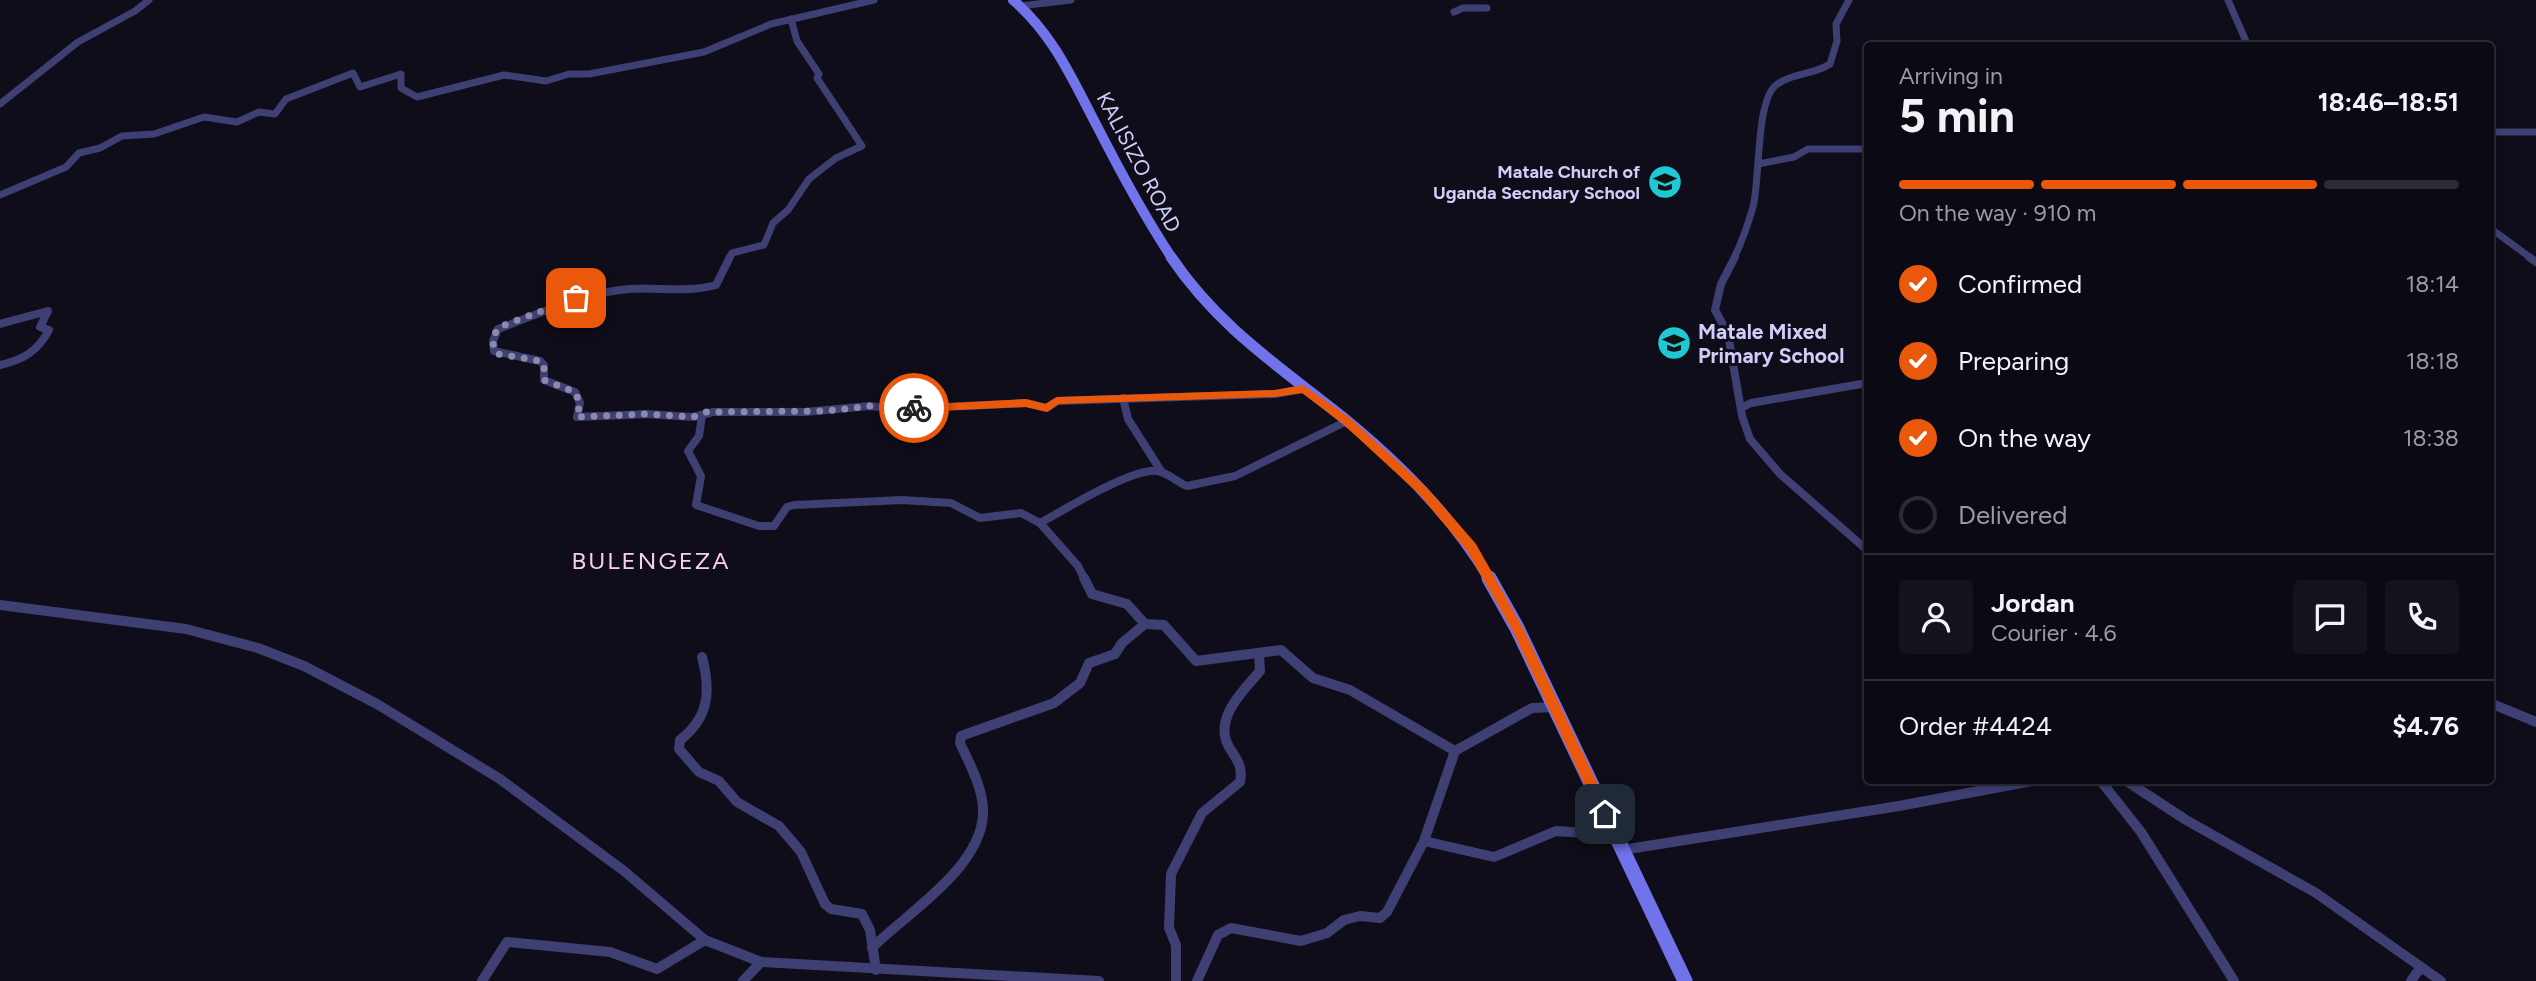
<!DOCTYPE html>
<meta charset="utf-8">
<style>
:root{--surface:#0b0a14;--page:#14131d;--text:#f1f3f6;--muted:#9a9aa0;--line:#2b2b34;--accent:#ea580c}
body{margin:0;font-family:Figtree,sans-serif;background:var(--page);color:var(--text);height:100vh;display:flex;flex-direction:column;font-size:26px;white-space:nowrap}
*{box-sizing:border-box;margin:0}
p{font-size:23px;color:var(--muted)}
.icon{flex:none;width:38px;height:38px;fill:none;stroke:currentColor;stroke-width:2;stroke-linecap:round;stroke-linejoin:round}
.map{position:relative;flex:1;overflow:hidden}
.sheet{position:absolute;left:1864px;top:42px;width:630px;height:742px;display:flex;flex-direction:column;background:var(--surface);border-radius:7px;box-shadow:0 4px 10px #0003,0 0 0 2px var(--line)}
.sheet>*{flex:none}
.pin{position:absolute;display:grid;place-items:center;width:60px;height:60px;color:#fff;margin:-30px;border-radius:14px;box-shadow:0 4px 10px #0006}
.courier{position:absolute;display:grid;place-items:center;width:70px;height:70px;margin:-35px;border:5px solid #ea580c;border-radius:50%;background:#fff;color:#222;box-shadow:0 2px 9px #0007}
.headline em{font-style:normal;font-weight:700}
.headline div{display:flex;flex-direction:column-reverse}
.headline{display:flex;align-items:center;justify-content:space-between;height:119px;padding:0 35px}
h1{font-size:46px;font-weight:700;line-height:52px}
.bar{display:grid;grid-template-columns:repeat(4,1fr);gap:10px 7px;align-content:center;height:84px;padding:0 35px}
.bar i{height:9px;border-radius:5px;background:var(--line)}
.bar .current{background:var(--accent)}
.bar p{grid-column:span 4}
.line{display:flex;align-items:center;gap:18px;padding:0 35px;border-top:2px solid var(--line)}
.line div{flex:1}
.round{display:grid;place-items:center;flex:none;width:74px;height:74px;border-radius:7px;background:var(--page)}
ol{padding:0 35px;list-style:none}
li{display:flex;align-items:center;gap:21px;height:77px}
li p{margin-inline-start:auto}
li .icon{padding:7px;border-radius:50%;background:var(--accent);color:#fff;stroke-width:4}
li:last-child{color:var(--muted)}
li i{width:38px;height:38px;border:4px solid var(--line);border-radius:50%}
.map>svg:first-child{display:block}
.lines{fill:none;stroke-linecap:round;stroke-linejoin:round}
.street-far2{stroke:#3e3f73;stroke-width:7}
.street-far1{stroke:#3e3f73;stroke-width:8}
.street{stroke:#3e3f73;stroke-width:10}
.secondary-far2{stroke:#7173eb;stroke-width:10}
.secondary-far1{stroke:#7173eb;stroke-width:11}
.secondary{stroke:#7173eb;stroke-width:15}
.route{fill:#ea580c}
.done{stroke:#8c8aaa;stroke-width:7;stroke-dasharray:0 12.6}
.labels{text-anchor:middle;dominant-baseline:central;stroke-width:6;stroke-linejoin:round;paint-order:stroke}
.far-poi-label{font-size:18px;font-weight:bold;fill:#d0cdf8;stroke:#0f0d1a;text-anchor:end}
.street-label{font-size:21px;fill:#d0cdf8;stroke:#0f0d1a}
.poi-label{font-size:21px;font-weight:bold;fill:#d0cdf8;stroke:#0f0d1a;text-anchor:start}
.quarter-label{font-size:24px;letter-spacing:2px;fill:#f8cfeb;stroke:#0f0d1a}
</style>
<div class="map">
<svg width="2536" height="981" viewBox="0 0 2536 981">
<rect width="100%" height="100%" fill="#0f0d1a"/>
<g class="lines">
<g class="street-far2">
<polyline points="2228,0 2248,46"/>
<polyline points="1020,6 1071,0"/>
<polyline points="1454,12 1463,8 1487,8"/>
<polyline points="0,104 78,42 135,11 149,0"/>
<polyline points="2490,132 2536,132"/>
<polyline points="1758,164 1794,157 1808,149 1867,149"/>
<polyline points="0,195 66,167 79,153 100,148 122,136 154,134 204,117 237,122 259,112 275,114 286,99 353,73 360,87 401,74 401,88 417,97 504,75 546,81 569,74 589,74 704,52 771,24 874,0"/>
<polyline points="2490,228 2531,258"/>
<polyline points="729,258 732,253 764,245 773,223 788,210 809,179 836,158 862,146 817,78 819,74 797,41 791,19"/>
<path d="M1734,258c8,-16 14,-34 19,-51 7,-26 3,-104 22,-121 15,-13 39,-11 55,-22l7,-23 -1,-17 13,-24"/>
</g>
<g class="street-far1">
<path d="M730,257l-14,28c-30,8 -57,2 -87,4 -46,4 -88,24 -131,40l-5,12 1,10 46,10 4,4v15l31,12 5,11 -3,14 70,-3 46,3 20,-5h92l64,-6 32,3 125,-6 21,5 10,-7 218,-7 28,-5"/>
<polyline points="1735,257 1721,284 1715,310 1728,334 1742,416 1750,439 1780,474 1867,550"/>
<polyline points="2529,257 2536,262"/>
<path d="M0,324l48,-13 -8,16 9,3c-11,21 -26,30 -49,35"/>
<polyline points="1123,398 1128,419 1161,471"/>
<polyline points="1741,408 1751,403 1867,383"/>
<polyline points="702,415 699,436 688,451 701,476 696,505 759,526 774,526 787,507 794,505 902,500 951,503 980,518 1021,513 1040,523"/>
<path d="M1085,580l-7,-14 -38,-43c24,-13 92,-55 117,-52 10,1 20,11 30,15l48,-10 112,-55"/>
</g>
<g class="street">
<polyline points="1084,578 1092,594 1127,604 1145,624 1164,625 1196,661 1281,650 1313,678 1350,690 1455,751 1532,708 1556,707"/>
<polyline points="0,605 186,629 258,648 304,666 377,704 500,779 624,871 705,940 761,962 1099,981"/>
<path d="M702,657c9,34 7,61 -22,83l-1,9 20,23 20,9 18,21 42,24 22,26 24,52 6,5 31,5 8,16 6,40"/>
<polyline points="2490,703 2536,722"/>
<polyline points="1455,751 1424,841 1494,857 1556,831 1615,835"/>
<polyline points="2100,780 2141,832 2234,981"/>
<polyline points="2125,780 2186,820 2316,893 2441,981"/>
<polyline points="1622,850 1899,806 2037,780"/>
<path d="M872,948c35,-35 109,-80 111,-134 1,-25 -13,-49 -23,-71l1,-7 93,-33 26,-20 9,-20 26,-9 7,-11 23,-19"/>
<polyline points="482,981 507,942 610,952 657,969 705,940"/>
<polyline points="743,981 761,962"/>
<path d="M1176,981v-36l-7,-17 2,-54 31,-61 38,-31c3,-16 -3,-22 -11,-35 -16,-28 14,-56 31,-76l-1,-17"/>
<polyline points="1197,981 1218,935 1231,928 1301,941 1327,933 1344,920 1360,916 1380,918 1387,912 1424,841"/>
<polyline points="2411,981 2421,967"/>
</g>
<path class="secondary-far2" d="M1013,0c41,35 60,81 85,128 23,45 46,88 74,130"/>
<path class="secondary-far1" d="M1171,257c48,71 108,109 174,162 55,45 109,99 145,161"/>
<polyline class="secondary" points="1489,578 1517,628 1685,981"/>
</g>
<polygon class="route" points="1303,385 1350,418 1427,488 1476,544 1523,628 1612,814 1610,818 1600,818 1512,630 1467,551 1419,494 1343,424 1302,393 1275,397 1059,404 1047,412 1026,407 914,412 908,408 914,405 1026,399 1045,404 1057,397 1275,390"/>
<g class="lines">
<polyline class="done" points="576,298 502,326 494,334 493,347 498,354 540,361 544,365 544,380 575,392 580,403 577,417 647,414 693,417 706,412 827,411 869,406 914,408"/>
</g>
<defs>
<g id="school-disc" transform="scale(1.75)"><circle r="9.5" fill="#1ec9d3" stroke="#0f0d1a"/><path d="M0-5L7-2L0 1L-7-2ZM-4 1L0 2.5L4 1V4Q0 6-4 4Z" fill="#111"/></g>
</defs>
<g fill-rule="evenodd">
<use href="#school-disc" x="1665" y="182"/>
<use href="#school-disc" x="1674" y="343"/>
</g>
<g class="labels">
<g class="far-poi-label">
<text x="1640" y="172">Matale Church of<tspan x="1640" dy="21">Uganda Secndary School</tspan></text>
</g>
<g class="street-label">
<text transform="translate(1139 162) rotate(62)">KALISIZO ROAD</text>
</g>
<g class="poi-label">
<text x="1698" y="331">Matale Mixed<tspan x="1698" dy="24">Primary School</tspan></text>
</g>
<g class="quarter-label">
<text x="651" y="560">BULENGEZA</text>
</g>
</g>
</svg>
<div class="pin" style="left:576px;top:298px;background:#ea580c"><svg class="icon" aria-label="bag" viewBox="0 0 24 24"><path d="M5 8h14l-1 12H6zM9 8a3 3 0 0 1 6 0"/></svg></div>
<div class="pin" style="left:1605px;top:814px;background:#1f2937"><svg class="icon" aria-label="home" viewBox="0 0 24 24"><path d="M3 11l9-7 9 7M6 9v11h12V9"/></svg></div>
<div class="courier" style="left:914px;top:408px"><svg class="icon" aria-label="bike" viewBox="0 0 24 24"><circle cx="6" cy="16" r="4"/><circle cx="18" cy="16" r="4"/><path d="M6 16l4-8h5l3 8M10 8l3 8H6M13 5h3"/></svg></div>
<section class="sheet">
<div class="headline"><div><h1>5 min</h1><p>Arriving in</p></div><em>18:46–18:51</em></div>
<div class="bar"><i class="current"></i><i class="current"></i><i class="current"></i><i></i><p>On the way · 910 m</p></div>
<ol>
<li><svg class="icon" aria-label="check" viewBox="0 0 24 24"><path d="M5 12l5 5 9-10"/></svg>Confirmed<p>18:14</p></li>
<li><svg class="icon" aria-label="check" viewBox="0 0 24 24"><path d="M5 12l5 5 9-10"/></svg>Preparing<p>18:18</p></li>
<li><svg class="icon" aria-label="check" viewBox="0 0 24 24"><path d="M5 12l5 5 9-10"/></svg>On the way<p>18:38</p></li>
<li><i></i>Delivered</li>
</ol>
<div class="line" style="height:126px"><a class="round"><svg class="icon" aria-label="person" viewBox="0 0 24 24"><circle cx="12" cy="8" r="4"/><path d="M4 21q1-7 8-7t8 7"/></svg></a><div><b>Jordan</b><p>Courier · 4.6</p></div><a class="round"><svg class="icon" aria-label="chat" viewBox="0 0 24 24"><path d="M4 5h16v11H9l-5 4z"/></svg></a><a class="round"><svg class="icon" aria-label="phone" viewBox="0 0 24 24"><path d="M5 4h4l2 5-3 2q2 4 5 5l2-3 5 2v4C11 20 4 13 5 4z"/></svg></a></div>
<div class="line" style="height:91px"><div>Order #4424</div><b>$4.76</b></div>
</section>
</div>
